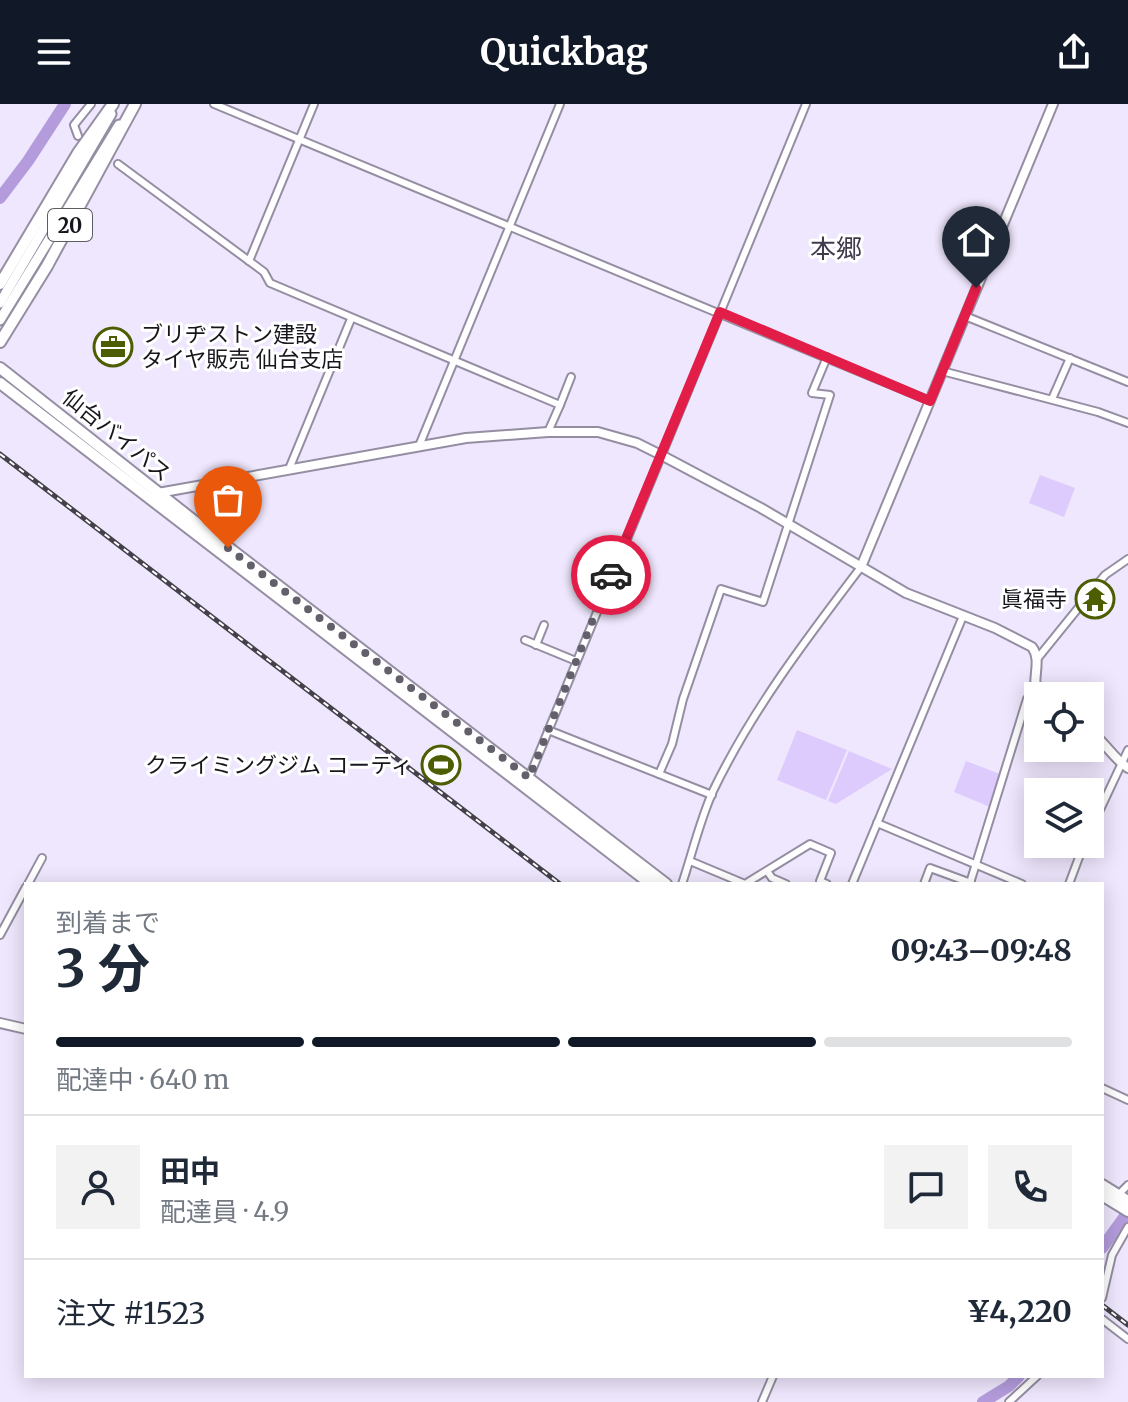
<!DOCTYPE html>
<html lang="ja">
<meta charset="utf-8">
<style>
:root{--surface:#fff;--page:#f2f2f3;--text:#1f2937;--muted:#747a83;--line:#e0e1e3;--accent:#111827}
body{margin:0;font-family:Merriweather,"Noto Sans JP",serif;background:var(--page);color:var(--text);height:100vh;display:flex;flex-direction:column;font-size:30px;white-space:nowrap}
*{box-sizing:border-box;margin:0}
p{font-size:26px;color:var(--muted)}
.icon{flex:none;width:44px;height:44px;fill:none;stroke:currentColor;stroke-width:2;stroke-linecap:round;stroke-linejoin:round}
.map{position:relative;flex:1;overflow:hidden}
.drawer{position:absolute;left:24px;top:778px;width:1080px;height:496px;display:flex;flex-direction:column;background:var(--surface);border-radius:0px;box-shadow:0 4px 20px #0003}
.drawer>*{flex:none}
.tools{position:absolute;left:1024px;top:578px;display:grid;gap:16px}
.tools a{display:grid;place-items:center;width:80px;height:80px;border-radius:0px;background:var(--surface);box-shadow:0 4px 20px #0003;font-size:40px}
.pin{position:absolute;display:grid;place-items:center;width:68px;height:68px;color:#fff;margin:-82px -34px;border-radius:50% 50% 50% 0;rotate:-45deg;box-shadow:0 0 8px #0007}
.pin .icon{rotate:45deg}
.courier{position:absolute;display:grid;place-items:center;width:80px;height:80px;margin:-40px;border:6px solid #e11d48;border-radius:50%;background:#fff;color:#222;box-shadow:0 2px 10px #0007}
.head em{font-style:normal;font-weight:700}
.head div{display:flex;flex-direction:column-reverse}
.head{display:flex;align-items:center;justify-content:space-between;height:136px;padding:0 32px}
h1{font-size:52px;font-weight:700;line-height:60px}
.bar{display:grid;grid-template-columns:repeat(4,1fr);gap:12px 8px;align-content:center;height:96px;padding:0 32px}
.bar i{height:10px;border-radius:6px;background:var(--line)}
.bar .current{background:var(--accent)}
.bar p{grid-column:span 4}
.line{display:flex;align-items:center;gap:20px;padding:0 32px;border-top:2px solid var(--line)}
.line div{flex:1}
.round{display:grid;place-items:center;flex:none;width:84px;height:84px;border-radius:0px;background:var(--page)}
header{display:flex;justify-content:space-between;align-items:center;height:104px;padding:0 32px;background:var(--accent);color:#fff;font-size:36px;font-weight:700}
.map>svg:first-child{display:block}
.green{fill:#decbfe}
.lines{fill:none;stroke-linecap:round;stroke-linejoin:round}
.river{stroke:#b49cdc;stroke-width:12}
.minor-tunnel{stroke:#cfc8db;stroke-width:6;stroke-dasharray:6 3;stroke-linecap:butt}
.minor-casing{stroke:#958ea2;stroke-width:10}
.tertiary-casing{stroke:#958ea2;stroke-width:12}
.secondary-casing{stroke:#958ea2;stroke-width:13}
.primary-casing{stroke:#958ea2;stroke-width:14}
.trunk-casing{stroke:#958ea2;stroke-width:14}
.minor{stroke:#fff;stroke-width:6}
.tertiary{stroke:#fff;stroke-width:8}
.secondary{stroke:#fff;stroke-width:9}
.primary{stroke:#fff;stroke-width:10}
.trunk{stroke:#fff;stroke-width:10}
.rail-casing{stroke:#44414b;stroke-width:5}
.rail{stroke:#fff;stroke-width:2;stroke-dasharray:6;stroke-linecap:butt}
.done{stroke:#635f6b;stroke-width:8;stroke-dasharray:0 14.4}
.route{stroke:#e11d48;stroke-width:10}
.labels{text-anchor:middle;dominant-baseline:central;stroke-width:6;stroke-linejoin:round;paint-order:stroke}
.shield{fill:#fff;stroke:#5d5c61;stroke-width:2}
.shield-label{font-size:20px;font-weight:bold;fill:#18161d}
.poi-label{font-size:22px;fill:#18161d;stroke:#fff;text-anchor:end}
.street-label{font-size:22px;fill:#18161d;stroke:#fff}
.quarter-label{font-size:26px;fill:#413b4d;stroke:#fff}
</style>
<header><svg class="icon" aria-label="menu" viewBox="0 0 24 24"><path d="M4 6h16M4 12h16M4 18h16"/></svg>Quickbag<svg class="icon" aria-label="share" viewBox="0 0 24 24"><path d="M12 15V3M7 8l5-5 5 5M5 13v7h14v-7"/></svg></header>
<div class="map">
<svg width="1128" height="1298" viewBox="0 0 1128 1298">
<rect width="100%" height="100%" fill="#efe7fd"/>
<g class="green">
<polygon points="1040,371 1075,384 1064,413 1029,399"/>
<polygon points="797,626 847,646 826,696 777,676"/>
<polygon points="849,647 892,665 836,700 828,697"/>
<polygon points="966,657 1000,670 990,703 954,688"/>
</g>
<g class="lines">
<g class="river">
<polyline points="0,94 28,57 65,0"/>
<polyline points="1102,1144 1128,1108"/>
<polyline points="983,1298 1009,1282 1019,1272"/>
</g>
<polyline class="minor-tunnel" points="78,32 118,60"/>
<g class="minor-casing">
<g id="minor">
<polyline points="214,0 930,297"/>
<polyline points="78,32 74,21 91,0"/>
<polyline points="118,60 264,168 270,179 560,301 548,328"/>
<polyline points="249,157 314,0"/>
<polyline points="965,212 1128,278"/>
<polyline points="942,267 1098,308 1128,319"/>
<polyline points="1052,295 1070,254"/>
<polyline points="560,301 571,273"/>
<polyline points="419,342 560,0"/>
<polyline points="289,365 351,215"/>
<polyline points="525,536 576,557"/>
<polyline points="536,541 544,521"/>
<polyline points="1037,555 1105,471 1128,455"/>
<polyline points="548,626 712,691"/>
<polyline points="659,670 672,640 683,595 721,485 763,498 830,291 812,289 827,253"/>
<polyline points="528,676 806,0"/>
<polyline points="877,719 1022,780"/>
<polyline points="1090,727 1128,646"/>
<polyline points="690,757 745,780 810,740 831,749 820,777 827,780"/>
<polyline points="767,767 772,774 786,780"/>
<polyline points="970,779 1027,595 1036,588"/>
<polyline points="28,780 42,754"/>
<path d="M682,780c10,-30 18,-64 31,-93 39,-81 94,-153 148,-224"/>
<polyline points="852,780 963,512"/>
<polyline points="924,780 930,764 971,779"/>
<polyline points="1069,780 1084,740"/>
<polyline points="0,831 26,783"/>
<polyline points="1102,984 1128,996"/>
<polyline points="1118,1091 1128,1081"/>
<polyline points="1102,1194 1112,1151 1128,1123"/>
<polyline points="1102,1215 1128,1235"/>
<polyline points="762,1298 773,1272"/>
<polyline points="1009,1298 1037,1272"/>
</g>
</g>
<g class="tertiary-casing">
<g id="tertiary">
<path d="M158,389l308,-55 82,-6h50l39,11 24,12 100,53 145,85 89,35 37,19c11,15 -2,33 6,49"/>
<polyline points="861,463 1053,0"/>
<path d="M1090,627c15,11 23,27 38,37"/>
<polyline points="0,919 26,925"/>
</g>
</g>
<g class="secondary-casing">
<g id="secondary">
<polyline points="0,199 111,10"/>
<polyline points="0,216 119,21"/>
</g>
</g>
<g class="primary-casing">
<g id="primary">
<polyline points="0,180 78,49 113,0"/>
<polyline points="0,238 47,162 135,0"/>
</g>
</g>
<g class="trunk-casing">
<g id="trunk">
<polyline points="0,264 203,424 666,780"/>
<polyline points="0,279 651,780"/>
<polyline points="1102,1081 1128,1097"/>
<polyline points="1102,1091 1128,1107"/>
</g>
</g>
<use href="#minor" class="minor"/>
<use href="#tertiary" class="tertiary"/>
<use href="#secondary" class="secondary"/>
<use href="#primary" class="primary"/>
<use href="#trunk" class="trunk"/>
<g class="rail-casing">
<g id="rail">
<polyline points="0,350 560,780"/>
<polyline points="1102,1201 1128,1221"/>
</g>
</g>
<use href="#rail" class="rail"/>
</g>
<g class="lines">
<polyline class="done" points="228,444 529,674 611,471"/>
<polyline class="route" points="611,471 720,208 930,297 976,184"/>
</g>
<defs>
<g id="office-ring" transform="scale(2)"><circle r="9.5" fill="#fff" stroke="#4d5e02" stroke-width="1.5"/><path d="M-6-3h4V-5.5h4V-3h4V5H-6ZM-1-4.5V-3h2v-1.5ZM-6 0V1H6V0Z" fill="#4d5e02"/></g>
<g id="temple-ring" transform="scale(2)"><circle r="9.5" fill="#fff" stroke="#4d5e02" stroke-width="1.5"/><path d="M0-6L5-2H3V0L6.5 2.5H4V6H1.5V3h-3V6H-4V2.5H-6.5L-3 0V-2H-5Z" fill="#4d5e02"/></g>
<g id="stadium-ring" transform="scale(2)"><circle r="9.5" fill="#fff" stroke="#4d5e02" stroke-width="1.5"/><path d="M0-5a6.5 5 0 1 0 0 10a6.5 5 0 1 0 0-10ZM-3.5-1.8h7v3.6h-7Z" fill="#4d5e02"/></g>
</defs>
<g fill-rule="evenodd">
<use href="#office-ring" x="113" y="243"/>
<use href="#temple-ring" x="1095" y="495"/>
<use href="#stadium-ring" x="441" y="661"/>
</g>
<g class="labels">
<rect class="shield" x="48" y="105" width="44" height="32" rx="6"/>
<g class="shield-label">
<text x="70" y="121">20</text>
</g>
<g class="poi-label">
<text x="141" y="230" text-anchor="start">ブリヂストン建設<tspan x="141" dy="25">タイヤ販売 仙台支店</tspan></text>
<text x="1067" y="495">眞福寺</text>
<text x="413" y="661">クライミングジム コーティ</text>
</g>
<g class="street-label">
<text transform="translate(117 331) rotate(39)">仙台バイパス</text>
</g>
<g class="quarter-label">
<text x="836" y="144">本郷</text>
</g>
</g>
</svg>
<div class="tools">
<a><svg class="icon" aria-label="locate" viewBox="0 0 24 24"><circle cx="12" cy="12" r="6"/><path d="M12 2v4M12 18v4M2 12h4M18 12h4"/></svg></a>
<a><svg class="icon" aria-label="layers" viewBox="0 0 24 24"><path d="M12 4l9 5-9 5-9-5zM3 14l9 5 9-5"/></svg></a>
</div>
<div class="pin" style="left:228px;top:444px;background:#ea580c"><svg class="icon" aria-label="bag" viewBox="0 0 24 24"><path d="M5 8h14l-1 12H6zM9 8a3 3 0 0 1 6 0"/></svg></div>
<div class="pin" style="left:976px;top:184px;background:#1f2937"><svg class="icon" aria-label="home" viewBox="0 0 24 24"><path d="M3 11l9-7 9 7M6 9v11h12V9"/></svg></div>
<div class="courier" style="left:611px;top:471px"><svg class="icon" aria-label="car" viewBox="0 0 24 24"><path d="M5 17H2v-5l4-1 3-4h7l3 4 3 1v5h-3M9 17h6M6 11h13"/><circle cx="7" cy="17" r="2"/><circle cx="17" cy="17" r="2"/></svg></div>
<section class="drawer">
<div class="head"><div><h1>3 分</h1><p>到着まで</p></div><em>09:43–09:48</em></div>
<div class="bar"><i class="current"></i><i class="current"></i><i class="current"></i><i></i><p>配達中 · 640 m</p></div>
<div class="line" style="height:144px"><a class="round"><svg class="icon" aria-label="person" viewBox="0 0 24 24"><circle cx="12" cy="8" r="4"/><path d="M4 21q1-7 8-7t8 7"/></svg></a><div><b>田中</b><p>配達員 · 4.9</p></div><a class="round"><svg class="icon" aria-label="chat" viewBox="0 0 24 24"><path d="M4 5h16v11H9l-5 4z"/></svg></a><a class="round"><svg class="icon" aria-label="phone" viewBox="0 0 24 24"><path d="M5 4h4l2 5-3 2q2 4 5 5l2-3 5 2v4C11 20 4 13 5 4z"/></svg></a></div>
<div class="line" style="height:104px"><div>注文 #1523</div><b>¥4,220</b></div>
</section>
</div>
